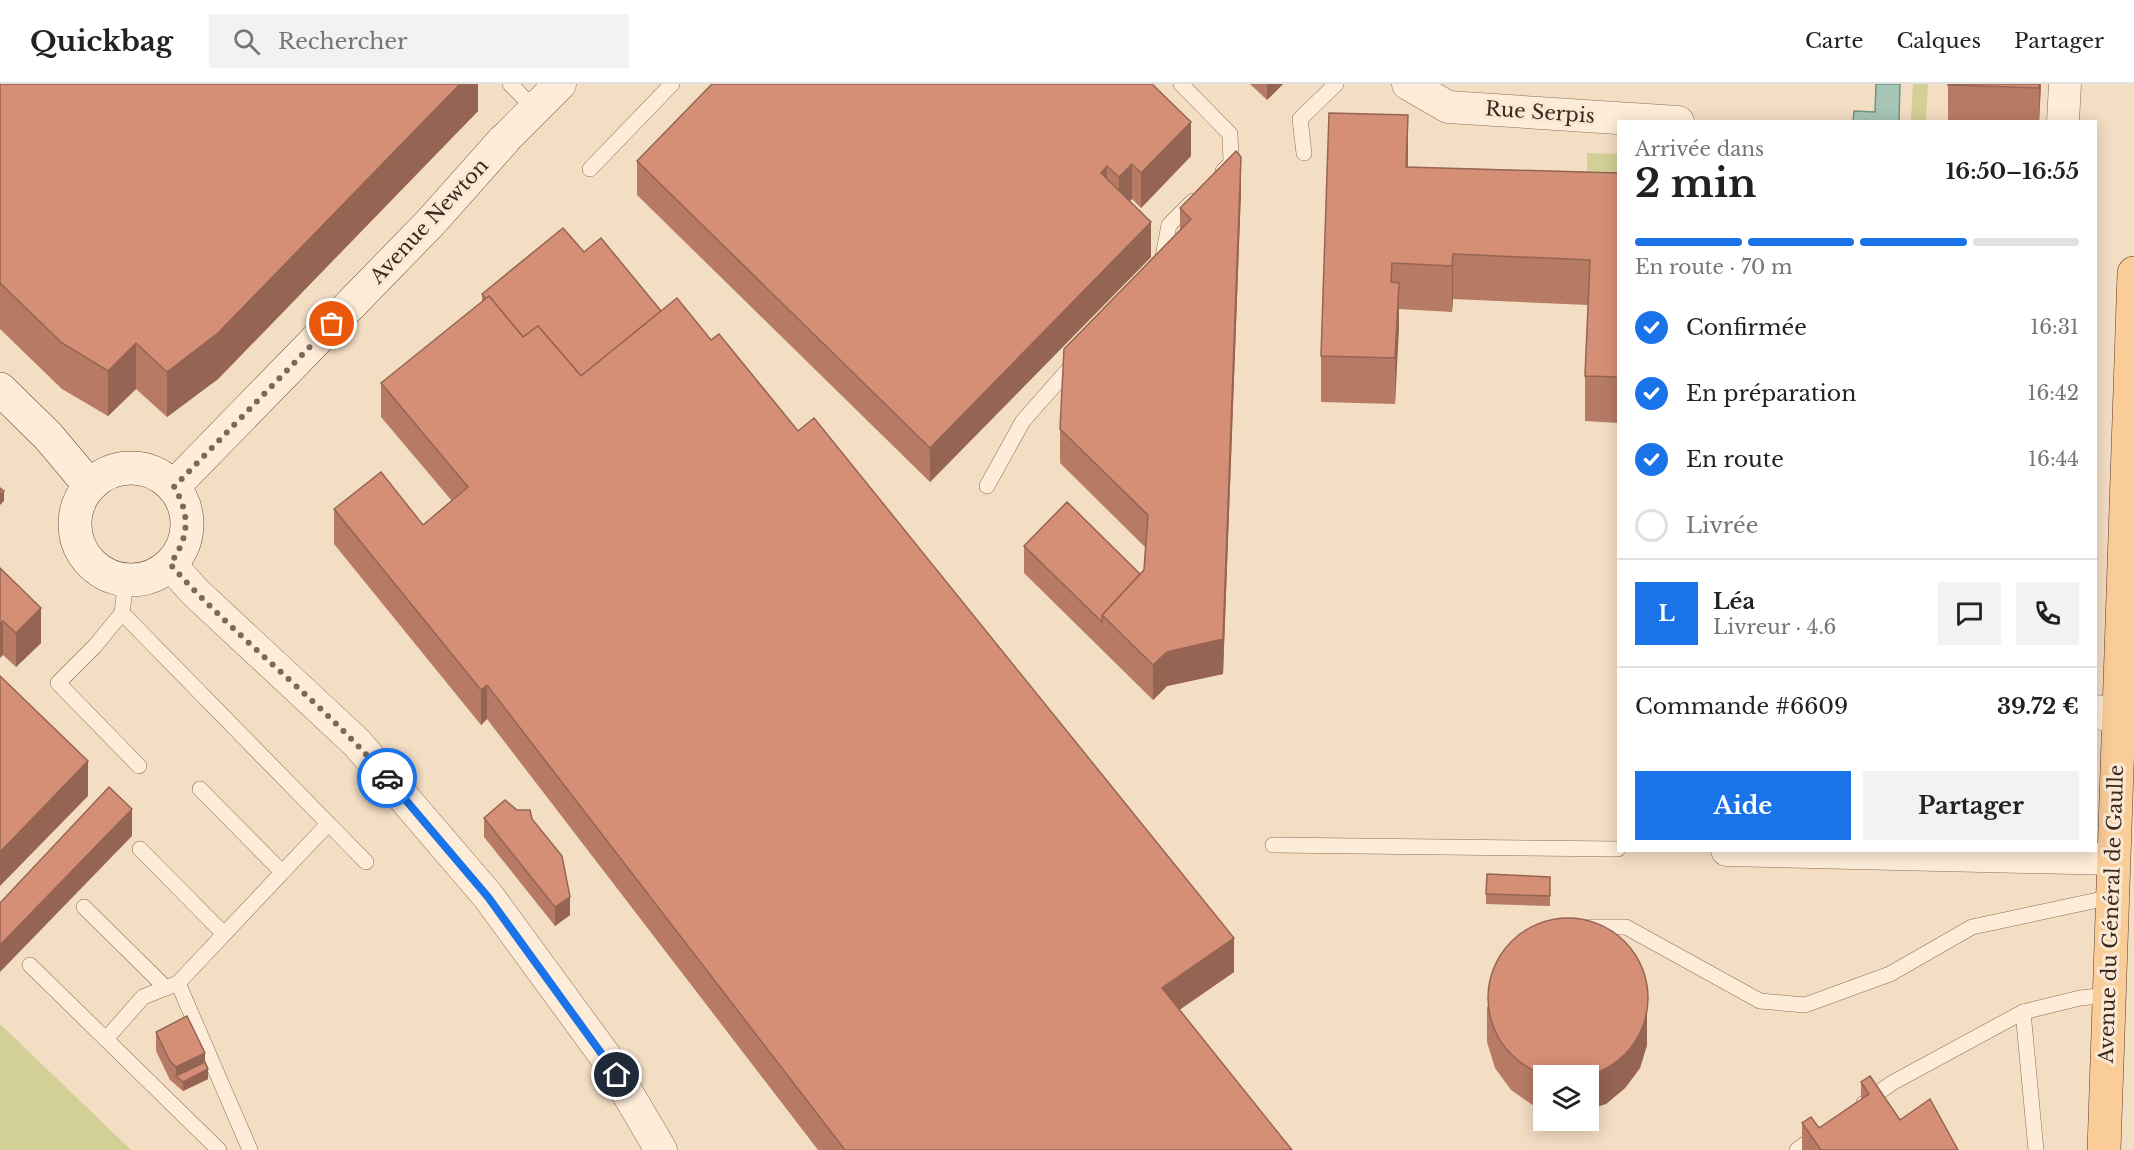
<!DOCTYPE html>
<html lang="fr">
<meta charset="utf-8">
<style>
:root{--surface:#fff;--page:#f2f2f2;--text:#222;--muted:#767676;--line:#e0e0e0;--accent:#1a73e8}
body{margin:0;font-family:"Libre Baskerville",serif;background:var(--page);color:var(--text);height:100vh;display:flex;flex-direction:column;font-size:22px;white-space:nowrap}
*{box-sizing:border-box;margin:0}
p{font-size:20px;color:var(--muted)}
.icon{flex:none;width:33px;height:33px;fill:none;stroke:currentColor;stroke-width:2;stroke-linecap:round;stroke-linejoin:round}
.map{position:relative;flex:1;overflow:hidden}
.drawer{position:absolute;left:1617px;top:36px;width:480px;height:732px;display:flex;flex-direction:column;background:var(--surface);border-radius:0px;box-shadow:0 3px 15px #0003}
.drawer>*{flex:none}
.fabs{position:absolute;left:1533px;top:981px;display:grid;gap:12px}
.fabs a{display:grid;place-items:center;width:66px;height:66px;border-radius:0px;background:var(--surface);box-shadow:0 3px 15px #0003;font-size:30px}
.pin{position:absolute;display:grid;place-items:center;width:51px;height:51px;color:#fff;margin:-26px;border:3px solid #fff;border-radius:50%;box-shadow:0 2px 6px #0007}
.courier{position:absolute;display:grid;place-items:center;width:60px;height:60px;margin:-30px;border:4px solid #1a73e8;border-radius:50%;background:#fff;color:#222;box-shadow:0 2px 8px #0007}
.head em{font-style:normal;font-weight:700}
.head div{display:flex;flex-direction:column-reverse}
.head{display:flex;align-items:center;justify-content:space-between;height:102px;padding:0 18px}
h1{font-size:39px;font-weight:700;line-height:45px}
.bar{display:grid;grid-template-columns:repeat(4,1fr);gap:9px 6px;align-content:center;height:72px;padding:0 18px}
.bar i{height:8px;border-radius:4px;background:var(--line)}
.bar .on{background:var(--accent)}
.bar p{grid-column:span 4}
.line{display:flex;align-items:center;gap:15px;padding:0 18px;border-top:2px solid var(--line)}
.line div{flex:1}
.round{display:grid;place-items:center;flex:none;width:63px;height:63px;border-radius:0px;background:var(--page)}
ol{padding:0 18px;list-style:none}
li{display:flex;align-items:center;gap:18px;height:66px}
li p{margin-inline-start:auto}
li .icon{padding:6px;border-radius:50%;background:var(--accent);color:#fff;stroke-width:4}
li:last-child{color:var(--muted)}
li i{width:33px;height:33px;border:3px solid var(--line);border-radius:50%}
.cta{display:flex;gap:12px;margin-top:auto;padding:12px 18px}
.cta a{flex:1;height:69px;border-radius:0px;background:var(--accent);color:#fff;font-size:24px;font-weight:700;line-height:69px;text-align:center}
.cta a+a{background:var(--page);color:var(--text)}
header{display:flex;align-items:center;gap:36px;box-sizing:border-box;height:84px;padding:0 30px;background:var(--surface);border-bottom:2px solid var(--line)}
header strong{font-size:28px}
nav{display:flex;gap:33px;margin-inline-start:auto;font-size:21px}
.search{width:420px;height:54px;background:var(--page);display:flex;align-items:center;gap:15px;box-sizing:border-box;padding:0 21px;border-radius:0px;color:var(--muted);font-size:22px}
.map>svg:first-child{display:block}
.green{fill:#d2d096}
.water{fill:#a6c5b7;stroke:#6b9584;stroke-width:1.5}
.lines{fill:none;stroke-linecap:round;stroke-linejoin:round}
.service-casing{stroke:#8f6d58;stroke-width:16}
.minor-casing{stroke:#8f6d58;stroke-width:33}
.secondary-casing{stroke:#714e3b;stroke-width:34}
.primary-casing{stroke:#5d3c2c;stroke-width:34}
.service{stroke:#fcecd8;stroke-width:15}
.minor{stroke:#fcecd8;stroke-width:32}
.secondary{stroke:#fcecd8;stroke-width:33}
.primary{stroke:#f9cc98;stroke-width:33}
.wall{fill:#b77b65}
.shaded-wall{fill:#956453}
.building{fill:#d58f76;stroke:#956453;stroke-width:1.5}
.done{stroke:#7d6757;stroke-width:6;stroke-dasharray:0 10.8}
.route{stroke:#1a73e8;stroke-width:8}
.labels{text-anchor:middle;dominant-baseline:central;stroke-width:6;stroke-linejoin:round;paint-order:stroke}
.street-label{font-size:20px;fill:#3e281d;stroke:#f9e9d4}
</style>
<header>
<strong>Quickbag</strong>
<div class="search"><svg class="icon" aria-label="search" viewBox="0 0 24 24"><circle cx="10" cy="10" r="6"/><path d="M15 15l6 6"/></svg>Rechercher</div>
<nav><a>Carte</a><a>Calques</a><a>Partager</a></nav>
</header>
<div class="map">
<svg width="2134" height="1066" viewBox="0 0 2134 1066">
<rect width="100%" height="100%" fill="#f3ddc3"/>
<g class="green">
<polygon points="1913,0 1928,0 1926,37 1911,37"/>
<polygon points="1587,69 1618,70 1618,119 1587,117"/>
<polygon points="0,940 131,1066 0,1066"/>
</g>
<polygon class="water" points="1876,0 1900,0 1899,37 1853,37 1854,27 1875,28"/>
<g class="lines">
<g class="service-casing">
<g id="service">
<polyline points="510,0 535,25"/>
<polyline points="1181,0 1230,50 1231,79 1223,87"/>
<polyline points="1304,69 1300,35 1336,0"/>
<polyline points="590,85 672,0"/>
<polyline points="1162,178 1169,141 1193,117"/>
<polyline points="987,402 1023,337 1075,278"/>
<polyline points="126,495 122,529 95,562 58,599 139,682"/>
<polyline points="122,529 366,778"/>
<polyline points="200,705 282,788"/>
<polyline points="1273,761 1618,765"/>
<polyline points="140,765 224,850"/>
<polyline points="84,823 166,904"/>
<polyline points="1583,843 1626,843 1760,917 1805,921 1890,890 1972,843 2112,813"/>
<polyline points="30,881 219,1066"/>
<polyline points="178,899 250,1066"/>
<polyline points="2023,928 2036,1066"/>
<polyline points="106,955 143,913 178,899 328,740"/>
<polyline points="1864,1019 1892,999 2023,928 2080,914 2108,911"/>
<polyline points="1797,1066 1819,1050"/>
</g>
</g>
<g class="minor-casing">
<g id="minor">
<polyline points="1408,0 1448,23 1678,38"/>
<polyline points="2063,38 2065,0"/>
<polyline points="504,56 560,0"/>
<polyline points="170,480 195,508 357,659 488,812 608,976 661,1066"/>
<polyline points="2096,627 2119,636"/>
<polyline points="1727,766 2114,775"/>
</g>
</g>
<g class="secondary-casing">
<g id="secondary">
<polyline points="0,305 48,352 90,402"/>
<circle cx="131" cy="440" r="56"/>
<polyline points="173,403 431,138 504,56"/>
</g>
</g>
<g class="primary-casing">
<polyline id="primary" points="2104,1066 2134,189"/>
</g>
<use href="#service" class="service"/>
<use href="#minor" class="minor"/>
<use href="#secondary" class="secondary"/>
<use href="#primary" class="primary"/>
</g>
<g class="wall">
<polygon points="0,0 478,0 478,27 218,295 167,333 136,305 108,332 62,305 0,245"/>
<polygon points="1250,0 1283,0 1267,16"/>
<polygon points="1948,0 2041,0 2039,38 1948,38"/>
<polygon points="1191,72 1141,124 1132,115 1129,117 1151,173 930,398 637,111 637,77"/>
<polygon points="1408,83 1618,89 1618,339 1585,337 1585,292 1588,221 1453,215 1452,228 1399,225 1395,320 1321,318 1321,272"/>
<polygon points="1241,107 1223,590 1167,602 1153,616 1024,489 1024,462 1140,490 1144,486 1145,463 1060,379 1060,345 1180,146 1180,124"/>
<polygon points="584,168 661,227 711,256 1234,888 1179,926 1292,1066 818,1066 487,635 481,641 334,460 334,425 423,441 452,417 381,333 381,299 482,218 482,210"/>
<polygon points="0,484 41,559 16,583 3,571"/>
<polygon points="517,726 532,735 570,831 555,842 484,753 484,734"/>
<polygon points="1550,793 1550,822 1486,820 1486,810"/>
<polygon points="1487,923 1647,961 1640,984 1625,1004 1606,1020 1588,992 1544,992 1544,1025 1534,1022 1511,1006 1495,984 1487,958"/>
<polygon points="156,948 205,978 208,995 183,1007 170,996 156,967"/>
<polygon points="1861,998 1900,1036 1958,1066 1802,1066 1802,1039 1819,1044 1861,1015"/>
</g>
<g class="shaded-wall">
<polygon points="460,0 478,0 478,27 218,295 167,333 167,288"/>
<polygon points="1267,0 1283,0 1267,16"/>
<polygon points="2039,0 2041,0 2039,38"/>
<polygon points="1408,31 1408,77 1406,129 1406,83"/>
<polygon points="1191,38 1191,72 1141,124 1141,89"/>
<polygon points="1241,73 1241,107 1223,590 1167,602 1153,616 1153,581"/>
<polygon points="1132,80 1132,115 1119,128 1119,93"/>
<polygon points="1107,82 1107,116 1101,89"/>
<polygon points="1151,138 1151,173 930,398 930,364"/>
<polygon points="1453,170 1453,215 1452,228 1452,182"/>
<polygon points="1399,199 1399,245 1395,320 1395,274"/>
<polygon points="136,259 136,305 108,332 108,287"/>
<polygon points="4,407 4,417 0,421 0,411"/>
<polygon points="41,524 41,559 16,583 16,549"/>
<polygon points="3,537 3,571 0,574 0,540"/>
<polygon points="487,601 487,635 481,641 481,606"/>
<polygon points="88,677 88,712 0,802 0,768"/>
<polygon points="132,725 132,752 0,888 0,861"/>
<polygon points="570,813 570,831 555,842 555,823"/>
<polygon points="1234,854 1234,888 1162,938 1162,904"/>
<polygon points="1647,926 1647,961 1640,984 1625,1004 1606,1020 1588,1026 1588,992"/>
<polygon points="205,969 205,987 208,985 208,995 183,1007 183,998 176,992 176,1001 176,983"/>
</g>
<g class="building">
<polygon points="0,0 460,0 218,249 167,288 136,259 108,287 62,259 0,199"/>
<polygon points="712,0 1152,0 1191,38 1141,89 1132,80 1119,93 1107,82 1101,89 1151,138 930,364 637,77"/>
<polygon points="1948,0 2039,0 2039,4 1948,1"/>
<polygon points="1329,29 1408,31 1406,83 1618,89 1618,293 1585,292 1590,176 1453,170 1452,182 1392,179 1391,198 1399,199 1395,274 1321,272"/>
<polygon points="1236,67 1241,73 1223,555 1167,568 1153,581 1102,531 1144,486 1148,431 1060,345 1064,265 1191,135 1180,124"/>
<polygon points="563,144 584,168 601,154 661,227 581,292 538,242 523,253 489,212 486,215 482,210"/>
<polygon points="489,212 523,253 538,242 581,292 677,214 711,256 719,250 798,347 814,334 1234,854 1162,904 1292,1066 845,1066 487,601 481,606 334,425 381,388 423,441 468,403 381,299"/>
<polygon points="0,404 4,407 0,411"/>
<polygon points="1067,418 1140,490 1102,531 1102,538 1024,462"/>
<polygon points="0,484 41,524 16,549 3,537 0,540"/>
<polygon points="0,592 88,677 0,768"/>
<polygon points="109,703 132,725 0,861 0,819"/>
<polygon points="505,716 517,726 530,726 532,735 562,772 570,813 555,823 484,734"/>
<polygon points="1487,790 1550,793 1550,812 1486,810"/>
<circle cx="1568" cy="914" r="80"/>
<polygon points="187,932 205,969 176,983 170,977 156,948"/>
<polygon points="205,978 208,985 183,998 176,992"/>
<polygon points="1870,992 1900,1036 1930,1015 1958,1066 1821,1066 1802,1039 1811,1033 1819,1044 1869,1010 1861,998"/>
</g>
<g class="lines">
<path class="done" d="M332,240l-158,163c17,28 15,51 -4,77 67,76 151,136 217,214"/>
<polyline class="route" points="387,694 488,813 617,991"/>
</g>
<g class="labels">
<g class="street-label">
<text transform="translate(1540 28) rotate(4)">Rue Serpis</text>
<text transform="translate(429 137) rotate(-47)">Avenue Newton</text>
<text transform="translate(2111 830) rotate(-88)">Avenue du Général de Gaulle</text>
</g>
</g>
</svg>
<div class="fabs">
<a><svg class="icon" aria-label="layers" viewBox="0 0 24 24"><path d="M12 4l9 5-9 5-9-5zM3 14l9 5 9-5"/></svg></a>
</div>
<div class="pin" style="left:332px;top:240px;background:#ea580c"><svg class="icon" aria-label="bag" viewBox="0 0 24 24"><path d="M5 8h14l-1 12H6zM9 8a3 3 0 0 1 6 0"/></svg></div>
<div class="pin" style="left:617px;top:991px;background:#1f2937"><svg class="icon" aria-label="home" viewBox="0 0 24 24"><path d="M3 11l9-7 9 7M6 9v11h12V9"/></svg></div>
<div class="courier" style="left:387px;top:694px"><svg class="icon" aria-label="car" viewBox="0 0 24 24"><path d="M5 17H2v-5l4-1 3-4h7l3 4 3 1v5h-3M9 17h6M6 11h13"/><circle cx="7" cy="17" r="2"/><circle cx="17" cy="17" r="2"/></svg></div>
<section class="drawer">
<div class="head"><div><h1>2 min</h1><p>Arrivée dans</p></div><em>16:50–16:55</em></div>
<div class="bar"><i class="on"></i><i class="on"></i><i class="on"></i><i></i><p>En route · 70 m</p></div>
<ol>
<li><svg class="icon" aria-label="check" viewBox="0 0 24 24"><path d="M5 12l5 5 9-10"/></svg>Confirmée<p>16:31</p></li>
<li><svg class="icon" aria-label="check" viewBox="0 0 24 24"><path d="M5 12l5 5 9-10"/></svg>En préparation<p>16:42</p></li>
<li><svg class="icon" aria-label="check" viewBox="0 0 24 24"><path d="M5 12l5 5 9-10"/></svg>En route<p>16:44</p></li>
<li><i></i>Livrée</li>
</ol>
<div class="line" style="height:108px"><b class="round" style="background:var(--accent);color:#fff">L</b><div><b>Léa</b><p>Livreur · 4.6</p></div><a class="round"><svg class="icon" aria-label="chat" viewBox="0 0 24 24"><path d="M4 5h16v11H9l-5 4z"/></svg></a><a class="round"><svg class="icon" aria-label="phone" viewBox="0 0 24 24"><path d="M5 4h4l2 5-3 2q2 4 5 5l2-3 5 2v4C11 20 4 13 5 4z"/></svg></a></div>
<div class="line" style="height:78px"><div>Commande #6609</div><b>39.72 €</b></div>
<div class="cta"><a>Aide</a><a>Partager</a></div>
</section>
</div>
